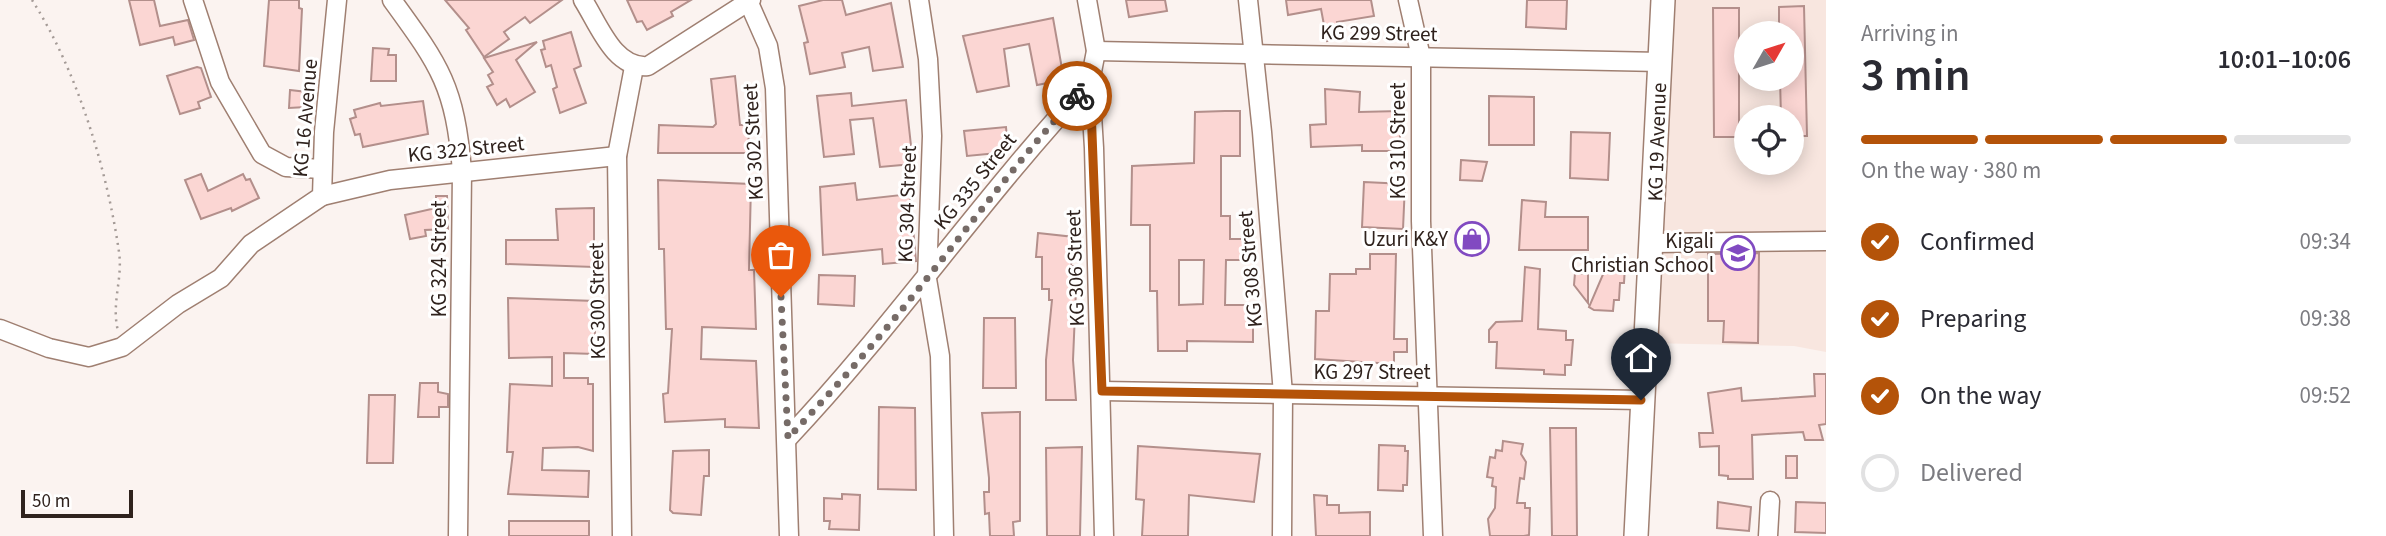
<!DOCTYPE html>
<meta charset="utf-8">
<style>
:root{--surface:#fff;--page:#f7f7f7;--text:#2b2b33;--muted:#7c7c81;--line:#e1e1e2;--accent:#b45309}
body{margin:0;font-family:"Source Sans 3",sans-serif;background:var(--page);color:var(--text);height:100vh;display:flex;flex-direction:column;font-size:26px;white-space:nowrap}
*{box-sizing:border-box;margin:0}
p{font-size:23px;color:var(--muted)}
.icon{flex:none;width:38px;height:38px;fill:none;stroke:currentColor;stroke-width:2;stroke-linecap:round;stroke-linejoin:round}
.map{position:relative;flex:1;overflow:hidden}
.details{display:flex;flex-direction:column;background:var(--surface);width:560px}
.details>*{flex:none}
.needle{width:46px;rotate:51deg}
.tools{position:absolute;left:1734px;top:21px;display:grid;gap:14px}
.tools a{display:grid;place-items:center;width:70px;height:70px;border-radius:50%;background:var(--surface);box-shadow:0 4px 18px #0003;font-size:35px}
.scale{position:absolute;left:21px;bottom:18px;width:112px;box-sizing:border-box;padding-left:7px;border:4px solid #2f221d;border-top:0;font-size:19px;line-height:24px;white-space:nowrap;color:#2f221d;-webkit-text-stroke:5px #fff;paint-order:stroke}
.pin{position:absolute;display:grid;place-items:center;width:60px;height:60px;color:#fff;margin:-72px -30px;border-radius:50% 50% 50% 0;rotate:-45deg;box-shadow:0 0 7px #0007}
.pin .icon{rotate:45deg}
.courier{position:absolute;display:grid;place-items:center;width:70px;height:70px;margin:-35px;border:5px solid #b45309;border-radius:50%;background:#fff;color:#222;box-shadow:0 2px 9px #0007}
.summary em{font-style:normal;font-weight:600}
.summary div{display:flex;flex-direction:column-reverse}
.summary{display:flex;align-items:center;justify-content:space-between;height:119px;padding:0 35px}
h1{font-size:46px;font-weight:600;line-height:52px}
.bar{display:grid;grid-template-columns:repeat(4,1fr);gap:10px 7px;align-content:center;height:84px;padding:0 35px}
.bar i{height:9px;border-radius:5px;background:var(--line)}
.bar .current{background:var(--accent)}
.bar p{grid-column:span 4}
ol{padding:0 35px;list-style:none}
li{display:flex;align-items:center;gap:21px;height:77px}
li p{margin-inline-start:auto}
li .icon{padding:7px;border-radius:50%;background:var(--accent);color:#fff;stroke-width:4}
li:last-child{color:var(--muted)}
li i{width:38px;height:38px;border:4px solid var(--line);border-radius:50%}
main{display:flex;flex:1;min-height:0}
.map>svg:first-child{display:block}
.built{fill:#f8e6df;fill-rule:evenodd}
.building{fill:#fbd6d3;stroke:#b38f8b;stroke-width:2;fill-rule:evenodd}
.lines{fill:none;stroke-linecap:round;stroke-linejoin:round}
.minor-casing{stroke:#9f7f71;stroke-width:21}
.major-casing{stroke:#9f7f71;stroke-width:26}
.path{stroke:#a59b97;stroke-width:2.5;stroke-dasharray:2 5;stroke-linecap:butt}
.minor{stroke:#fff;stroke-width:18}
.major{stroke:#fff;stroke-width:23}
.done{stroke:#766b67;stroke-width:7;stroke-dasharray:0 12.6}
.route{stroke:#b45309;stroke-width:9}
.labels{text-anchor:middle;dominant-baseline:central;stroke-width:6;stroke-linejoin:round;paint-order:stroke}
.street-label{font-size:21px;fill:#2f221d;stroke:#fff}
.poi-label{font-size:21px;fill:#2f221d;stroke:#fff;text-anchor:end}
</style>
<main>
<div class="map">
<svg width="1826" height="536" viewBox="0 0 1826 536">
<rect width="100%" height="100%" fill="#fbf3f0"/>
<path class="built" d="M1663,0h163v352l-32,-6 -149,-3zM1746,33h46v46h-46zM1746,117h46v46h-46z"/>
<g class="building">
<polygon points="129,0 154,0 160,26 188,20 194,40 175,45 173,37 140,45"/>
<polygon points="269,0 299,0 299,8 302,9 299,71 264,66"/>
<polygon points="445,0 562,0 530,23 525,17 504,32 509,39 484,57 466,30 469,28"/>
<polygon points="627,0 691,0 671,12 673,16 647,30 642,21 637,22"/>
<polygon points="823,0 842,0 846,15 891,3 903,67 873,71 869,47 842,53 845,67 810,74 804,43 808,42 799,6"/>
<polygon points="1126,0 1165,0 1167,11 1129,17"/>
<polygon points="1286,0 1371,0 1374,16 1337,22 1340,39 1327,41 1321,9 1288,15"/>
<polygon points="1527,0 1567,0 1566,29 1526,27"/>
<polygon points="1804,6 1807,136 1792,136 1792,117 1781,117 1780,79 1792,79 1792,33 1779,33 1779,7"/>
<polygon points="1713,8 1739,8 1739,137 1714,137"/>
<polygon points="1053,18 1064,80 1037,85 1029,44 1004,49 1009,86 977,92 963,36"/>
<polygon points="571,32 581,66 574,69 586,103 560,113 553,89 557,87 551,65 546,67 541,50 545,49 543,41"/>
<polygon points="537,42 516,60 535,92 510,107 506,99 497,105 487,87 493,84 488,75 493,72 484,58"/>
<polygon points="373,48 389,49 388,55 396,55 396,81 371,81"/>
<polygon points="197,67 201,68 211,97 198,102 200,108 180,114 167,76"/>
<polygon points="735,76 740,125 749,125 748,153 658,153 659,125 713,127 716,124 711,79"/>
<polygon points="1325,89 1360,92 1359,112 1400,111 1400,151 1362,151 1362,145 1311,147 1310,125 1326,124"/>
<polygon points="290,90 307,92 306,107 289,108"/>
<polygon points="851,93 852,106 906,100 913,164 880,167 873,118 850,120 854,154 824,157 817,96"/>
<polygon points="1489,96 1534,97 1534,145 1489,145"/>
<polygon points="423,101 428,134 363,147 360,134 355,135 350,119 356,117 354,110 380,103 381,106"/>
<path d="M1225,111h15v45h-19v60h9v23h22v21h-26l-1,45h28v37l-66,-1v10h-29l-1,-60h-7v-66h-19l1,-59 62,-3 1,-51zM1179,260h25l-1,44 -24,1z"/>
<polygon points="1006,127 1008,152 967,156 964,131"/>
<polygon points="1571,132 1610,133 1608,180 1570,178"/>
<polygon points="1461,160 1487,162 1482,181 1460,180"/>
<polygon points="201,174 208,191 243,174 246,180 250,179 259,198 232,211 231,208 201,219 185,180"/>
<polygon points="658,180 751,184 749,270 754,270 756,329 702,327 701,359 756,361 759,428 725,427 725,419 665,422 663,394 668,393 672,329 666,329 664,249 659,249"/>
<polygon points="1364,182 1405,184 1403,229 1362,227"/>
<polygon points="855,183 857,200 910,194 916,261 883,264 882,249 823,255 820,187"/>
<polygon points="436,196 447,196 448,229 425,230 426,236 410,239 405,215 436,208"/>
<polygon points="1522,200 1546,202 1545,217 1588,217 1588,250 1519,250"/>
<polygon points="594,208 594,267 506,264 506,240 558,240 556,209"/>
<polygon points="1038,233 1074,237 1071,266 1077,266 1073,360 1076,400 1046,400 1046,360 1052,300 1049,300 1049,289 1042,289 1042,257 1036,257"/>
<polygon points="1759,253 1758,343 1723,342 1724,321 1708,321 1708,254"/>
<polygon points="1370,254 1396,254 1394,339 1407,339 1407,352 1394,352 1394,364 1315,359 1316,311 1329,311 1330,274 1356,274 1356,269 1370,269"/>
<polygon points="1607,265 1625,266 1624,283 1620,283 1619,300 1614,300 1613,311 1594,310 1589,307"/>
<polygon points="1525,267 1540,269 1538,329 1566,331 1566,340 1573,340 1571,365 1565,365 1565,375 1544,374 1544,370 1496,368 1497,342 1489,342 1489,330 1496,322 1522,321"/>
<polygon points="1575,273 1588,274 1588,303 1574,285"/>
<polygon points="819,275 855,276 854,306 818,304"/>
<polygon points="508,298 595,301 595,354 564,353 564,378 588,378 588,384 593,384 593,451 578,447 543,448 542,470 589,471 588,497 508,494 513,452 507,452 510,384 552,386 552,357 509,358"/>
<polygon points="984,318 1015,318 1016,388 983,388"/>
<polygon points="1814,374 1826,374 1826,424 1819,425 1823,440 1805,440 1803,432 1752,435 1753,479 1728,479 1728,476 1719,475 1719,446 1700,447 1699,433 1713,433 1708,393 1741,388 1742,401 1815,396"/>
<polygon points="420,383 438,383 438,392 448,394 448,407 439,407 439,417 418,417"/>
<polygon points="369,395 395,395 393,463 367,463"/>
<polygon points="879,407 915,408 916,490 878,489"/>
<polygon points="1020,412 1020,521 1013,522 1014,536 990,536 989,513 985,514 984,492 989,492 989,478 982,413"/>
<polygon points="1550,428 1576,428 1577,536 1552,536"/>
<polygon points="1503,441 1523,444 1521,454 1526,462 1524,479 1520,478 1517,503 1525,503 1525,508 1530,508 1529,535 1524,536 1490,536 1488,519 1495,508 1496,487 1492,486 1493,478 1487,477 1490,457 1495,458 1496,450 1502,451"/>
<polygon points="1379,445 1405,446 1405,451 1408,451 1407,485 1403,485 1403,491 1378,490"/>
<polygon points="1138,446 1260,454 1254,502 1189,495 1188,536 1142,536 1144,500 1136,499"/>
<polygon points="1082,447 1080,536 1047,536 1046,448"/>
<polygon points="709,450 709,476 704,476 701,515 673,513 670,510 673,451"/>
<rect x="1786" y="456" width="11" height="22"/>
<polygon points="842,494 860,495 859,530 829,529 830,521 824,521 824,498 842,499"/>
<polygon points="1314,495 1327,496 1327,505 1339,505 1339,513 1370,512 1370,536 1316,536"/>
<polygon points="1718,502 1751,507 1749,531 1717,528"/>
<polygon points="1796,502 1826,503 1826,533 1795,532"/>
<rect x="509" y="521" width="80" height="15"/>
</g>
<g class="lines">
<g class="minor-casing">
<g id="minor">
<polyline points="193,0 220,82 262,154 286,167 322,169"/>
<path d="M392,0c48,66 63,86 70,171l-4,365"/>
<path d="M583,0c16,25 31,69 65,66l103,-66"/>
<polyline points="919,0 928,59 932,136 927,279 940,356 944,536"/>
<polyline points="1087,0 1096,51 1090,82 1094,148 1104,536"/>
<polyline points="1248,0 1262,132 1283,394 1282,536"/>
<polyline points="1408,0 1421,57 1421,221 1433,536"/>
<polyline points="749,3 768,46 775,88 789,536"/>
<polyline points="1096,51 1661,62"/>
<polyline points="322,196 390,180 617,156"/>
<polyline points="1653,243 1826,241"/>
<polyline points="0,329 49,348 89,357 122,347 178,304 221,278 251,244 322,196 324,132 337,0"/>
<polyline points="1102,391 1641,400"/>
<path d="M788,438c107,-113 195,-242 302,-356"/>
<polyline points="622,536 617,156 634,67"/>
<polyline points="1768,536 1770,501"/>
</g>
</g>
<g class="major-casing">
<polyline id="major" points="1636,536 1663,0"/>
</g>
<path class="path" d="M32,0c45,70 75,169 87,252 4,27 -8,51 -1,79"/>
<use href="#minor" class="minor"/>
<use href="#major" class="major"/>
</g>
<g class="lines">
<path class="done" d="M781,297l7,141c49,-52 96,-105 140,-161 49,-61 96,-124 149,-181"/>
<polyline class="route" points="1077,96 1090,82 1102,391 1641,400"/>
</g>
<defs>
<g id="shop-ring" transform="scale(1.75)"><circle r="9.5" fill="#fff" stroke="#814ac1" stroke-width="1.5"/><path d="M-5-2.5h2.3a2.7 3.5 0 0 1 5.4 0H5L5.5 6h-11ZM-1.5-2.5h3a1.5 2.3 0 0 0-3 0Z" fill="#814ac1"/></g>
<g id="school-ring" transform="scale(1.75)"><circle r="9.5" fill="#fff" stroke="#814ac1" stroke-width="1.5"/><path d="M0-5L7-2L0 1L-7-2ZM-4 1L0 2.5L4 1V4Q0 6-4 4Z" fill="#814ac1"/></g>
</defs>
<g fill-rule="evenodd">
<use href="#shop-ring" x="1472" y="239"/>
<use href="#school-ring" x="1738" y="253"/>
</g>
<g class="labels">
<g class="street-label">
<text transform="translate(1379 33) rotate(1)">KG 299 Street</text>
<text transform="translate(305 118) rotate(-85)">KG 16 Avenue</text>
<text transform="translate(1398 141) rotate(-90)">KG 310 Street</text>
<text transform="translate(753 142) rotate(-93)">KG 302 Street</text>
<text transform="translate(1657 142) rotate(-88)">KG 19 Avenue</text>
<text transform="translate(466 149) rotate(-6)">KG 322 Street</text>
<text transform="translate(975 181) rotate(-51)">KG 335 Street</text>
<text transform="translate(907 204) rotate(-88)">KG 304 Street</text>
<text transform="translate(439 259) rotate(-90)">KG 324 Street</text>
<text transform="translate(1075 268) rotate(-92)">KG 306 Street</text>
<text transform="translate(1250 269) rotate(-95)">KG 308 Street</text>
<text transform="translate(597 301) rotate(-91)">KG 300 Street</text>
<text x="1372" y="372">KG 297 Street</text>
</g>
<g class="poi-label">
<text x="1448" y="239">Uzuri K&amp;Y</text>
<text x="1714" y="241">Kigali<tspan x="1714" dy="24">Christian School</tspan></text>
</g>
</g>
</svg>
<div class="tools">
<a><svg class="needle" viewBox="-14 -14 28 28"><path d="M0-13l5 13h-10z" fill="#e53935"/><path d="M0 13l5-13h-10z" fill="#7c7c81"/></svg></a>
<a><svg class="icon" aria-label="locate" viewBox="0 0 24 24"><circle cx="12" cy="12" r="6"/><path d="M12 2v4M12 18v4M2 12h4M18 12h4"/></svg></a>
</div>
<div class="scale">50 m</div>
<div class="pin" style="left:781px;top:297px;background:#ea580c"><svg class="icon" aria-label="bag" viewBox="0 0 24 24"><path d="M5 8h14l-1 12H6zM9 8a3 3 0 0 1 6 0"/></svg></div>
<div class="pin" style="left:1641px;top:400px;background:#1f2937"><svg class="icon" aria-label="home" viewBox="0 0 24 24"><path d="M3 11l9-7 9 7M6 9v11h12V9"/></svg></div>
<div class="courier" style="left:1077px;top:96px"><svg class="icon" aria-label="bike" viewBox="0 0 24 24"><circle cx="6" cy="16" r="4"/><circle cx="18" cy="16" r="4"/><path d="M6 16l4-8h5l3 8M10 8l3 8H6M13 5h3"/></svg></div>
</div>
<section class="details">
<div class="summary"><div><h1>3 min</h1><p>Arriving in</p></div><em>10:01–10:06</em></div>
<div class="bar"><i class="current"></i><i class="current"></i><i class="current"></i><i></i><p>On the way · 380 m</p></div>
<ol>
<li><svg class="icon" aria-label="check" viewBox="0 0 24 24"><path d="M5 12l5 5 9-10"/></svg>Confirmed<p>09:34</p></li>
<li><svg class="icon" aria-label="check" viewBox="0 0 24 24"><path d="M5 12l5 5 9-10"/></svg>Preparing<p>09:38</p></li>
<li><svg class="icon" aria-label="check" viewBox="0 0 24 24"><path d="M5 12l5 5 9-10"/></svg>On the way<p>09:52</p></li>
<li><i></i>Delivered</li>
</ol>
</section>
</main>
